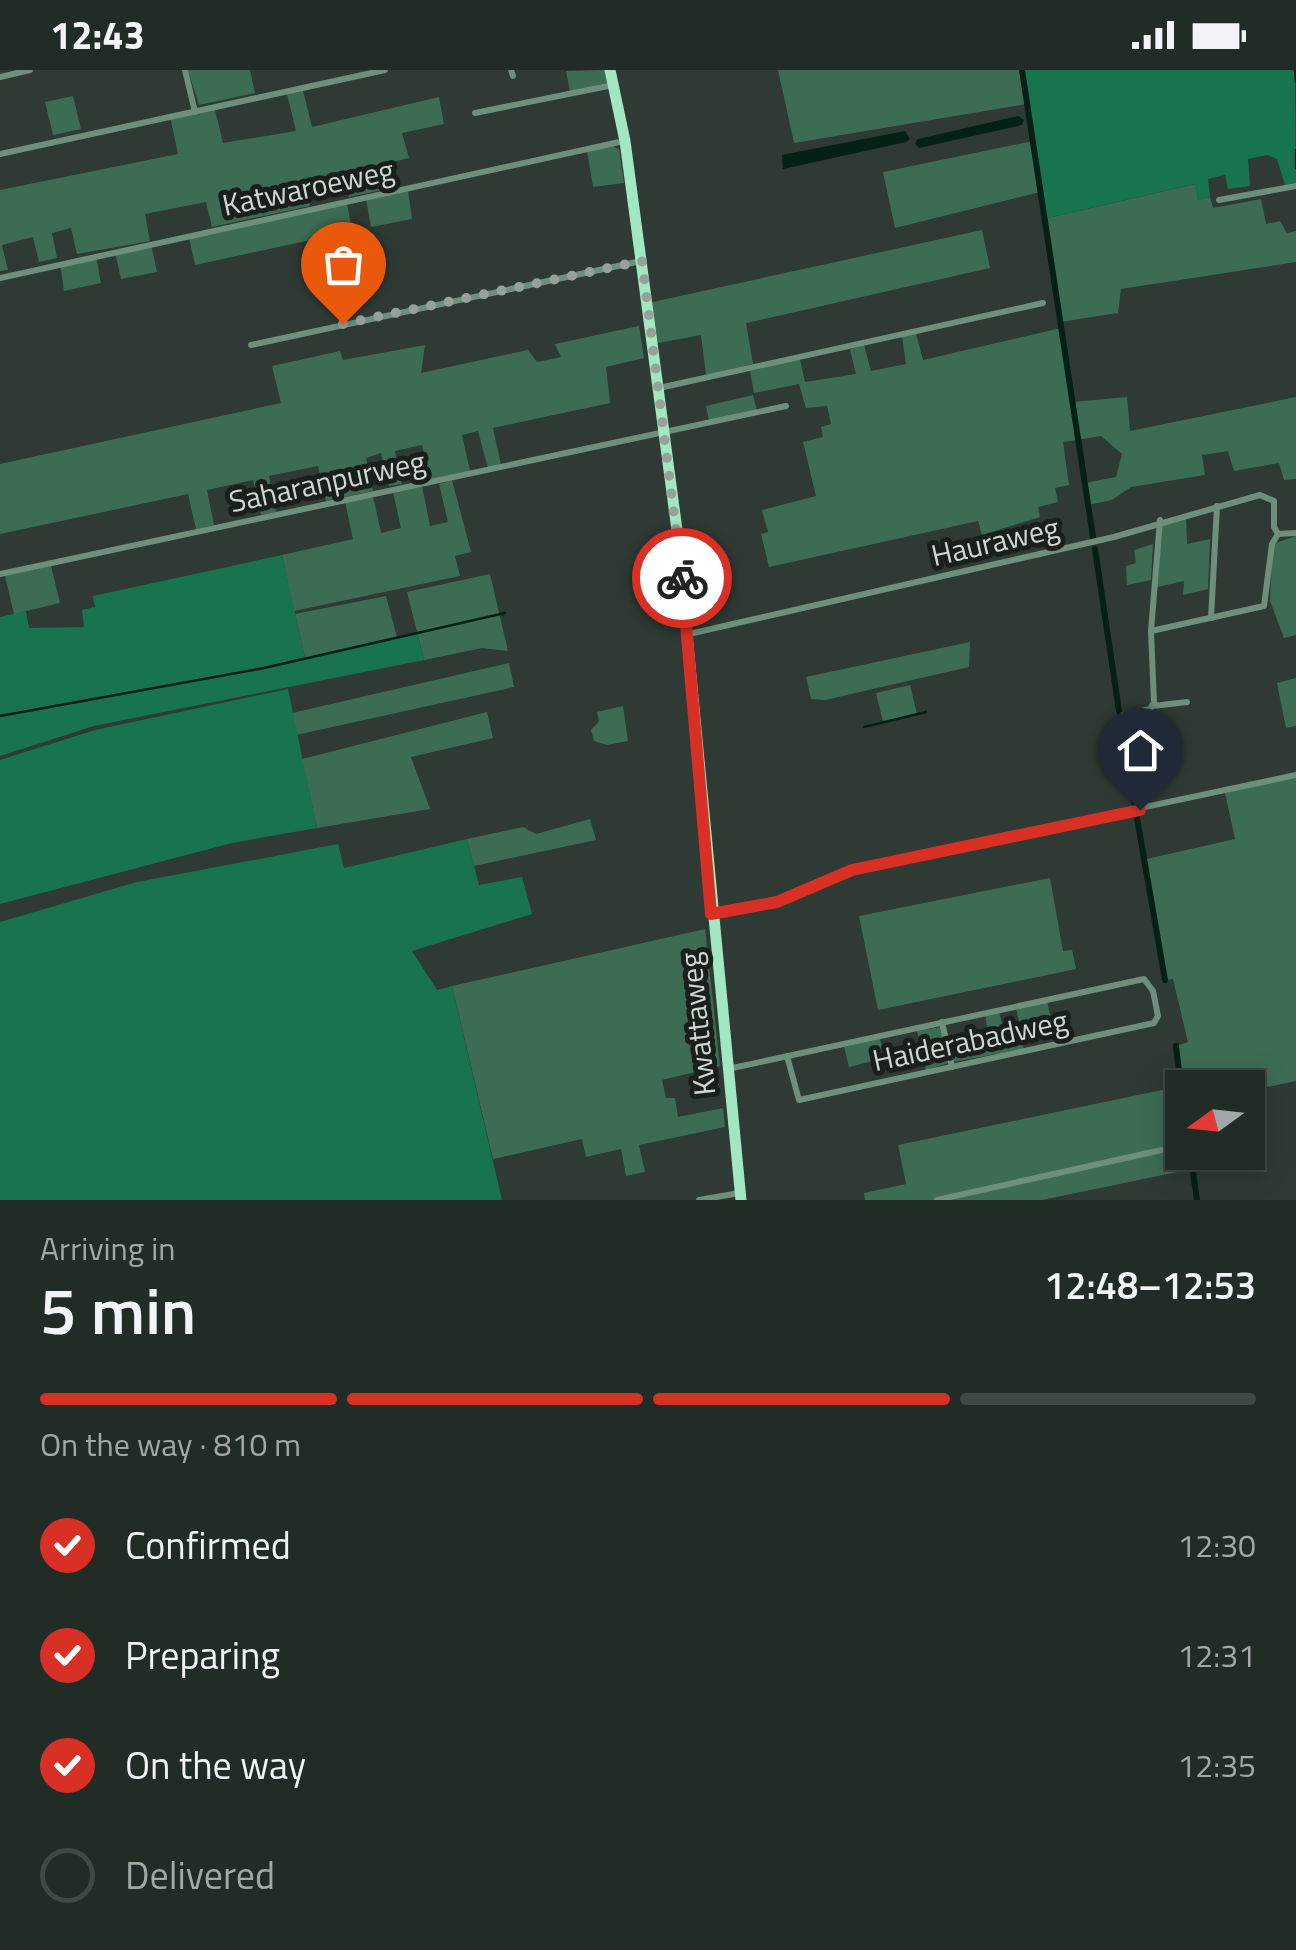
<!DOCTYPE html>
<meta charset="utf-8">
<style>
:root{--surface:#222c26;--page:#2e3832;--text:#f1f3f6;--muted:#a2a7a7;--line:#3f4843;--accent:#d93025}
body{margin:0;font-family:"Titillium Web",sans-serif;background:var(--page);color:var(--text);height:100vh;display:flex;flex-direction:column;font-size:38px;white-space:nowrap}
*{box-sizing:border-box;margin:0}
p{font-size:32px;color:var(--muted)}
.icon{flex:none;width:55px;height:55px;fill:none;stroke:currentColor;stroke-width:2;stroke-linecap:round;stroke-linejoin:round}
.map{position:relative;height:1130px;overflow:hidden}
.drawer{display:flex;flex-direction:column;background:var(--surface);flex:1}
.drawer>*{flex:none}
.needle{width:65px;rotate:255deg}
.buttons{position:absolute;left:1165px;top:1000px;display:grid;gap:20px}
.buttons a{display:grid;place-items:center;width:100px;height:100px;border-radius:0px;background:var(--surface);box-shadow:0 5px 25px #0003,0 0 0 2px var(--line);font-size:50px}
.pin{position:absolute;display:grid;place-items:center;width:85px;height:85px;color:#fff;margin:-102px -42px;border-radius:50% 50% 50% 0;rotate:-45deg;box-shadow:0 0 10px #0007}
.pin .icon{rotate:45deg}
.courier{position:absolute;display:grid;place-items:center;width:100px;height:100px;margin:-50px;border:8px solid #d93025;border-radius:50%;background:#fff;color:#222;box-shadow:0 2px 12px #0007}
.overview em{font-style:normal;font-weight:600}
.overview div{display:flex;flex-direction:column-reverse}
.overview{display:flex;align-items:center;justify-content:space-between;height:170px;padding:0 40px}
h1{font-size:65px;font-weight:600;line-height:75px}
.bar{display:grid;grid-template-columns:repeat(4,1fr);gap:15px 10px;align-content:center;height:120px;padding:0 40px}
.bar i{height:12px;border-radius:8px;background:var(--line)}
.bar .current{background:var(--accent)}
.bar p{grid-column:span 4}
ol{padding:0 40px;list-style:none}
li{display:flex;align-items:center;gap:30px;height:110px}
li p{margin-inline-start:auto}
li .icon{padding:10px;border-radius:50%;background:var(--accent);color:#fff;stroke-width:4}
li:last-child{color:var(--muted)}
li i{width:55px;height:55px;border:5px solid var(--line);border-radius:50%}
.status{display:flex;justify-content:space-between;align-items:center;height:70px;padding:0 50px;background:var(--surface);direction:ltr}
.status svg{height:28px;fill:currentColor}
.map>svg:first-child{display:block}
.green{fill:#3c6d54}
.forest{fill:#18744e}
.water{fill:#052014}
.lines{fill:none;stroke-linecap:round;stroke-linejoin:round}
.stream{stroke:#052014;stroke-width:2.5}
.canal{stroke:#052014;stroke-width:6}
.street{stroke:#6d8f7c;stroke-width:6}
.primary{stroke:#a1e7c1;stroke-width:11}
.done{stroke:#97a09a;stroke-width:10;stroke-dasharray:0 18}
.route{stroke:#d93025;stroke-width:12}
.labels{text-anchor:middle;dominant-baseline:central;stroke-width:10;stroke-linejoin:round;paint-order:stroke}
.street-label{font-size:30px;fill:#cfd7d2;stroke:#1a1f1c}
</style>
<div class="status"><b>12:43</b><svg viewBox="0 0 49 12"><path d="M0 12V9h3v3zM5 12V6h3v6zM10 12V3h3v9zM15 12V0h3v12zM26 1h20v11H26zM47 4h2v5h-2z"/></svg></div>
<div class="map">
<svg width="1296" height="1130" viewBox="0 0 1296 1130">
<rect width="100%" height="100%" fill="#2e3a33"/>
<g class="green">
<polygon points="188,0 250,0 255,23 199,35"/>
<polygon points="605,0 607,13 570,22 566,1"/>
<polygon points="778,0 1022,0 1027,34 794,73"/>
<polygon points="303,21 312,57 439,27 444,54 402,63 409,88 381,95 387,119 349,127 343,103 306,111 310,136 212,157 206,132 145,144 150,171 77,184 71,158 52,163 57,188 39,192 33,167 2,175 8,200 0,201 0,120 178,84 170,46 214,36 223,73 296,61 287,24"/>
<polygon points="73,26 81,59 53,65 45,32"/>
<polygon points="1033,71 1040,122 895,158 883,102"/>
<polygon points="612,76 619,79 624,113 593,117 587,81"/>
<polygon points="1195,114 1198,130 1210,127 1213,138 1261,129 1266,154 1280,151 1287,163 1296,161 1296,192 1121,219 1118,243 1060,252 1044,149"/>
<polygon points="408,121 412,149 371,157 366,129"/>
<polygon points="347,133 352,161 195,195 189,167"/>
<polygon points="982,160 990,198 746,253 753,294 706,305 701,265 653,274 648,233"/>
<polygon points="151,174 157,202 121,209 115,182"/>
<polygon points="96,186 101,213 64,221 60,193"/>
<polygon points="639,256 644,288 606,297 610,333 493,358 501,395 488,398 478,361 462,365 470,401 430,410 422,375 395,381 402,414 389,416 381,383 366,388 373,421 326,431 318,396 269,406 276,442 261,445 253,410 207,420 214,455 196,459 188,424 0,464 0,394 281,333 272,296 340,281 343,290 425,275 421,303 528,280 537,292 561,287 555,274"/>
<polygon points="1061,258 1073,332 1127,327 1130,361 1296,327 1296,409 1284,410 1279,393 1234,401 1228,381 1202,385 1205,405 1131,417 1112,430 1088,435 1085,413 1116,407 1122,384 1101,366 1063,372 1069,415 1055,418 1058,432 1038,437 1040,447 982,465 978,451 769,497 761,464 768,462 762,440 816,426 803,372 823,367 821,357 831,354 827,336 806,338 799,314 754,323 750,301 800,289 805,312 856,304 850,279 864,275 871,301 906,294 902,266 916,263 923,290"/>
<polygon points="753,325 757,341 709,351 706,336"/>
<polygon points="452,410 471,482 455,486 460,506 294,541 282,485 353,469 345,432 373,426 381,463 401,458 393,422 422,416 430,456 448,452 439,414"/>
<polygon points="1186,445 1187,474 1210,469 1208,519 1183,525 1184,511 1157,517 1161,454"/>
<polygon points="1296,466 1296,565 1284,568 1270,531 1273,474"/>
<polygon points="1153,474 1151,510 1127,515 1126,496 1136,493 1134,480"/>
<polygon points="51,496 60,533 14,544 5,506"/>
<polygon points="490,504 508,581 482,578 424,590 407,522"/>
<polygon points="386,526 397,567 305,588 295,544"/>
<polygon points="970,572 969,597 825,630 811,629 806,607"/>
<polygon points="509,593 514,617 296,665 292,643"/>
<polygon points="1296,608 1296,656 1286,658 1277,613"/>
<polygon points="910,615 917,644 883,652 876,623"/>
<polygon points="623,636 628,671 607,675 594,671 591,660 599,651 597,642"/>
<polygon points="487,642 493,668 411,687 430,739 317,758 302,689"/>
<polygon points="1296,707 1296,1011 1248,1021 1182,1018 1182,1082 1190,1083 1192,1099 1042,1130 865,1130 864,1123 906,1114 898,1075 1181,1016 1176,976 1188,972 1173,909 1165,910 1142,790 1235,769 1225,723"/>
<polygon points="590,749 596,770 474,796 467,769 523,757 536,764"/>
<polygon points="1050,808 1063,881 1072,880 1076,899 878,940 859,846"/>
<polygon points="705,859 720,996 662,1010 666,1028 675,1028 678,1047 723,1038 725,1057 639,1075 645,1102 626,1106 621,1079 586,1087 582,1069 493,1089 452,916"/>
<polygon points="1047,931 1052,953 1021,961 1016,938"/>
<polygon points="999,942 1005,964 1019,961 1024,979 953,992 950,977 989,968 985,945"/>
<polygon points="941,957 948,993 926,1000 917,961"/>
<polygon points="880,969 885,988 849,997 844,977"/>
</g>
<g class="forest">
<polygon points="1022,0 1295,0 1296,113 1285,115 1277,89 1267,85 1248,89 1250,116 1228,119 1225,105 1208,109 1210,127 1198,130 1194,114 1044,149"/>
<polygon points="282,485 305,588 417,563 424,590 94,656 0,686 0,547 26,541 29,558 84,557 82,540 95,537 93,526"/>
<polygon points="288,619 317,758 232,773 0,834 0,690 95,660"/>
<polygon points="467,769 479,815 522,807 532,844 412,881 437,920 452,916 502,1130 0,1130 0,852 137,812 338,774 344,798"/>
</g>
<g class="water">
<polygon points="1018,46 1024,50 1022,55 919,78 915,74 918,69"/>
<polygon points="905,61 910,69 906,72 783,99 782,85"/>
</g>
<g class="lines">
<g class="stream">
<polyline points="1295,0 1296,12"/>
<polyline points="1296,80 1296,98"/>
<polyline points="0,646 264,598 505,543"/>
<polyline points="864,657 926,642"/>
</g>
<g class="canal">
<polyline points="1022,0 1093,467"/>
<polyline points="1095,479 1119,641"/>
<polyline points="1121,648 1135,737"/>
<polyline points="1137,748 1165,910"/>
<polyline points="1176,976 1182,1027"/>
<polyline points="1190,1082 1197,1130"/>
</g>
<g class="street">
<polyline points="185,0 195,42"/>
<polyline points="511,0 513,6"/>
<polyline points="0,7 30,0"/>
<polyline points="475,43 613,15"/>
<polyline points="0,84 385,0"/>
<polyline points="1219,130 1296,116"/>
<polyline points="0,208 624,71"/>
<polyline points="251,275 641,191"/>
<polyline points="659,318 1043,233"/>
<polyline points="1278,464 1296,463"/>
<polyline points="0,504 786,336"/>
<polyline points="1211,548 1217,436"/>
<polyline points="1151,561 1264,536 1272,474 1278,464"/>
<polyline points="689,564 1114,467 1260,425 1274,431 1274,457 1278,464"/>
<polyline points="1153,636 1187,632"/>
<polyline points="1123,645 1150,639 1154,633 1151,561 1160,450"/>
<polyline points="713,844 777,832 852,799 1296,705"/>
<polyline points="942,952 952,997"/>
<polyline points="728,999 1144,909 1153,921 1158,946 1154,953 799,1030 787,986"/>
<polyline points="699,1130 739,1123"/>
<polyline points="937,1130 1175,1077"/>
</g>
<polyline class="primary" points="610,0 625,71 677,460 741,1130"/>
</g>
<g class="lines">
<polyline class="done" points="343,254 642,191 682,508"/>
<polyline class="route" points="682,508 711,844 777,832 852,800 1140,740"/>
</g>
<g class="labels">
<g class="street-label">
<text transform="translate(308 117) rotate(-12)">Katwaroeweg</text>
<text transform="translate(327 411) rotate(-12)">Saharanpurweg</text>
<text transform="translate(995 471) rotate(-13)">Hauraweg</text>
<text transform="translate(697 954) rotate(-96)">Kwattaweg</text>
<text transform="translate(970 970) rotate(-12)">Haiderabadweg</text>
</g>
</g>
</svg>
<div class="buttons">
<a><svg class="needle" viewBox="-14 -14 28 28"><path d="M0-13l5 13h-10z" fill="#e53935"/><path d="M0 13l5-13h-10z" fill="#a2a7a7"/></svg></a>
</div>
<div class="pin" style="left:343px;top:254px;background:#ea580c"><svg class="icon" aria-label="bag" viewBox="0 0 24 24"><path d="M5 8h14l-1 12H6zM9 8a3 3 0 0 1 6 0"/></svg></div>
<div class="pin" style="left:1140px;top:740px;background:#1f2937"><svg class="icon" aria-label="home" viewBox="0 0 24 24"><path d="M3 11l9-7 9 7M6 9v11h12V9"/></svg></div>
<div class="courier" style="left:682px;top:508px"><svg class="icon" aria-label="bike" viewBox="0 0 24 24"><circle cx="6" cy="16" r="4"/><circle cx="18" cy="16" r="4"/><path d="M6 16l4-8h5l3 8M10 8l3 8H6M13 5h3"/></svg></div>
</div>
<section class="drawer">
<div class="overview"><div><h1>5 min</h1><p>Arriving in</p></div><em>12:48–12:53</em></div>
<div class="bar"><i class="current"></i><i class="current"></i><i class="current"></i><i></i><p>On the way · 810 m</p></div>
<ol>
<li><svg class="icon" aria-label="check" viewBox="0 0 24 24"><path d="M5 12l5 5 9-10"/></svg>Confirmed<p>12:30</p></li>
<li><svg class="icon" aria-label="check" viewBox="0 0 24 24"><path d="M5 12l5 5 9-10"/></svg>Preparing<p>12:31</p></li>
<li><svg class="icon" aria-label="check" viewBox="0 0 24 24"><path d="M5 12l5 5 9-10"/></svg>On the way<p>12:35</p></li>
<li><i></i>Delivered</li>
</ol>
</section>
